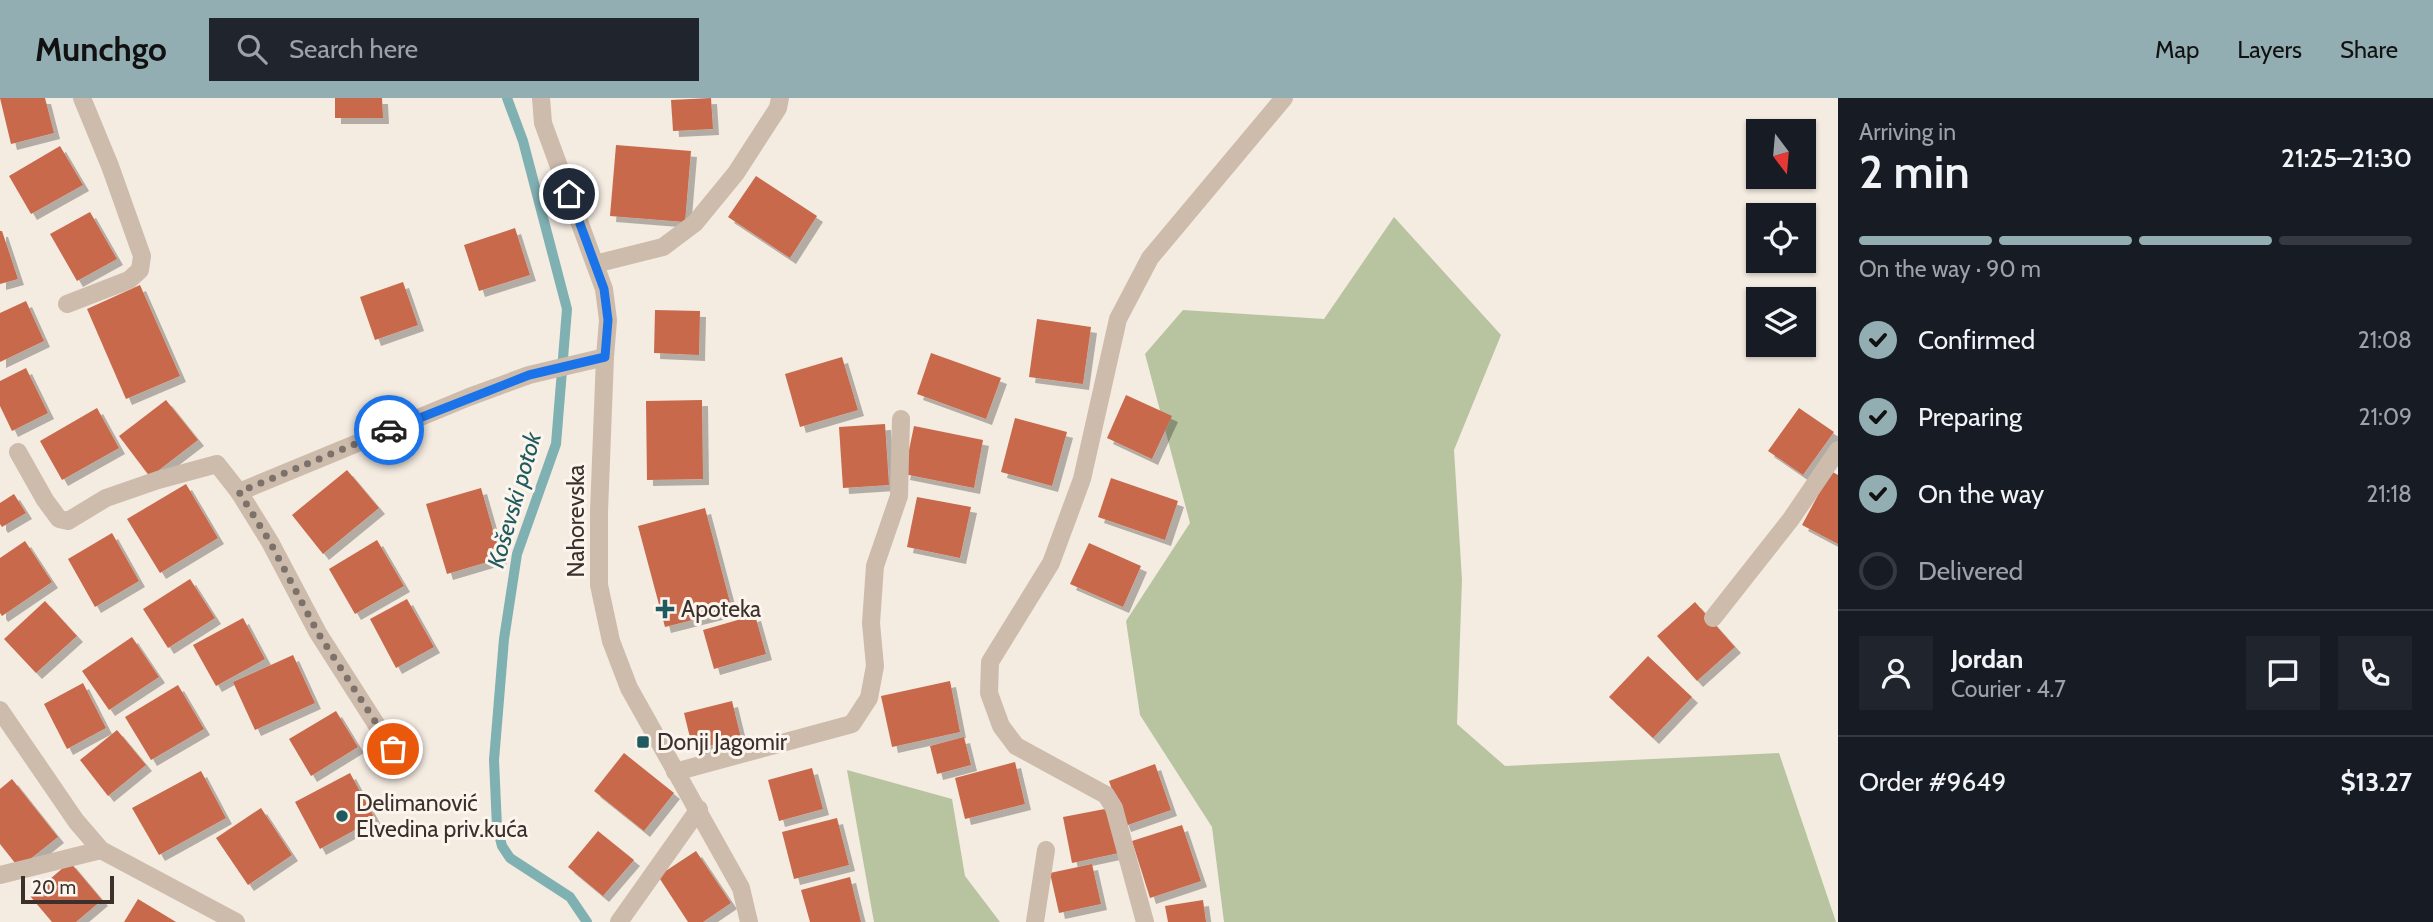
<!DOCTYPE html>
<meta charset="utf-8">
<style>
:root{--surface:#171b24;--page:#20242c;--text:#f1f3f6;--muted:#9ea1a6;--line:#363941;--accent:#92aeb2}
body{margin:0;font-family:Cabin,sans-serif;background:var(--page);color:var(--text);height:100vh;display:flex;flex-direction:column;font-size:26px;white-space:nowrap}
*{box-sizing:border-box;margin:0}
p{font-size:23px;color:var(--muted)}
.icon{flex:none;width:38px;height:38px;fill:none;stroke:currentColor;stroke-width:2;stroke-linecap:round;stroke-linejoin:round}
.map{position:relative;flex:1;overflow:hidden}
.panel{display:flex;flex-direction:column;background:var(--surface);width:595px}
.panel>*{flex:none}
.needle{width:46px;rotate:164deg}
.tools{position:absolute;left:1746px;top:21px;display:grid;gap:14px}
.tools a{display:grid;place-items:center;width:70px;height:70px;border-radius:0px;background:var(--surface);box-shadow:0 2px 5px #0004;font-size:35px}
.scale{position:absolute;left:21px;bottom:18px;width:93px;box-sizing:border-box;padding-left:7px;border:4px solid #3b302b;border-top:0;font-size:19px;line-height:24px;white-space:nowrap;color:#3b302b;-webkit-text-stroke:5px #fbf5ee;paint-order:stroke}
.pin{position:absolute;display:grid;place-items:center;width:60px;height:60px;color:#fff;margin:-30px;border:4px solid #fff;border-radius:50%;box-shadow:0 2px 7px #0007}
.courier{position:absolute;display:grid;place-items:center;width:70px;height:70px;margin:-35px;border:5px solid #1a73e8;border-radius:50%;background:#fff;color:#222;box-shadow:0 2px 9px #0007}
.headline em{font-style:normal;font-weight:600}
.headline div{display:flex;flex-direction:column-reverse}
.headline{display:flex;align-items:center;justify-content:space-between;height:119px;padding:0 21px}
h1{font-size:46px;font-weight:600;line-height:52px}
.bar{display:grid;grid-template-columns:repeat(4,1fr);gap:10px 7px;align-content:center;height:84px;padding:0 21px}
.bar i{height:9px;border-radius:5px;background:var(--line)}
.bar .on{background:var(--accent)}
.bar p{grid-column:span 4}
.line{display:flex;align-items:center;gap:18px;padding:0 21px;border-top:2px solid var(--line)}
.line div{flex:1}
.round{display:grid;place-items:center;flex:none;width:74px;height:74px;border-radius:0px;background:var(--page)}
ol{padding:0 21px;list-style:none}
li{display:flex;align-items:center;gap:21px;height:77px}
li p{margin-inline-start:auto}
li .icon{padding:7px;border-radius:50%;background:var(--accent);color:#111;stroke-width:4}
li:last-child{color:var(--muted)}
li i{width:38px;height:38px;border:4px solid var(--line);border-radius:50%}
header{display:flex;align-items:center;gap:42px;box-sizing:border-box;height:98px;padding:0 35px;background:var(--accent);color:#111}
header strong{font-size:33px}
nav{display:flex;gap:38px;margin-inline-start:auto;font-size:24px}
.search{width:490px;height:63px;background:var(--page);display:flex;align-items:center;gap:18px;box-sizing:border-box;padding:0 24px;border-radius:0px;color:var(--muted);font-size:26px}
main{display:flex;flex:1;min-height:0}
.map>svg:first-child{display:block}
.green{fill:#b8c4a0}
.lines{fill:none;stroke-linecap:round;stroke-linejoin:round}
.stream{stroke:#7fb0b2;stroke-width:10}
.building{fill:#c8694b;filter:url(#shadow)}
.minor{stroke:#cdbbac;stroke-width:18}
.done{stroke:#7c716b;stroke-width:7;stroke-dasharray:0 12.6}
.route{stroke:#1a73e8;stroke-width:9}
.poi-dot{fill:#1f5a5e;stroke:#fbf5ee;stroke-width:2.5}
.labels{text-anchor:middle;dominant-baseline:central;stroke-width:6;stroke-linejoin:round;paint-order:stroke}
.street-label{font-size:23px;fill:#3b302b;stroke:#fbf5ee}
.poi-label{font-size:23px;fill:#3b302b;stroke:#fbf5ee;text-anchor:start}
.water-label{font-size:24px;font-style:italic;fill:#1f5a5e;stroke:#fbf5ee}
</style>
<header>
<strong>Munchgo</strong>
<div class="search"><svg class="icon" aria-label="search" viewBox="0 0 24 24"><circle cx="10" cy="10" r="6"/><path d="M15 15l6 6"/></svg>Search here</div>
<nav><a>Map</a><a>Layers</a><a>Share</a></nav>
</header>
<main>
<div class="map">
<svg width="1838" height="824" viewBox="0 0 1838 824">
<defs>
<filter id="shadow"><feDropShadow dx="6" dy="6" stdDeviation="0" flood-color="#0004"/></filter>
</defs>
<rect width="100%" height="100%" fill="#f4ebe1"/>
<g class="green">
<polygon points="1394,119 1501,237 1454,352 1462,482 1457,626 1505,668 1779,655 1836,824 1224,824 1212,729 1140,617 1126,523 1190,425 1145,256 1183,212 1324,221"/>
<polygon points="847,672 952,701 965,778 1000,824 874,824"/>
</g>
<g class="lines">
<polyline class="stream" points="507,0 523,43 567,211 556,346 517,456 504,541 494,662 497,729 502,748 510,760 570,799 587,824"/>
</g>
<g class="building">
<polygon points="0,0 45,0 54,35 11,46"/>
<polygon points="335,0 382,0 383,20 335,20"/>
<polygon points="711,0 713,31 673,33 671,2"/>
<polygon points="616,47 691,53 685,124 610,118"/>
<polygon points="60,48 83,87 31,116 9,78"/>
<polygon points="756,78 817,118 790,160 728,119"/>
<polygon points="90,114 117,161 77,183 50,136"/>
<polygon points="515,130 530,177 479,193 464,147"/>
<polygon points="0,133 2,133 18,181 0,186"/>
<polygon points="403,184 418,227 375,242 360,199"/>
<polygon points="140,187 180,278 126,301 87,211"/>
<polygon points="26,203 44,243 0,264 0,215"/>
<polygon points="655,212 700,213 699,257 654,255"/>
<polygon points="1037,221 1091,229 1083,286 1029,279"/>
<polygon points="931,255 1001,280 986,321 917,296"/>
<polygon points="842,259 858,312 800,329 785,276"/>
<polygon points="26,270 48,315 12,333 0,308 0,283"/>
<polygon points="1126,297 1172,318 1152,361 1107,340"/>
<polygon points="166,302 198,342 150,379 119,338"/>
<polygon points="702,302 703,381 647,382 646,303"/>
<polygon points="97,310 119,350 62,382 40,343"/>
<polygon points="1799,310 1834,334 1803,377 1768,353"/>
<polygon points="1015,320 1067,334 1052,388 1001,374"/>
<polygon points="885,326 889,387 843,390 839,329"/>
<polygon points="914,328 983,342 974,390 904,376"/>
<polygon points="347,372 379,410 323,456 292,417"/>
<polygon points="1831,373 1838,377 1838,446 1802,427"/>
<polygon points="1111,380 1178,403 1165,442 1098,419"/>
<polygon points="186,386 218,440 160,475 127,421"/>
<polygon points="481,390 501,460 447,476 426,406"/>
<polygon points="14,396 26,415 2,429 0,426 0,405"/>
<polygon points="917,399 971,409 960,460 907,449"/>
<polygon points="705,410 732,512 665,529 638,428"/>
<polygon points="112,435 139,483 95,509 68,461"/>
<polygon points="377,442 404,488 355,516 329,471"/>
<polygon points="25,443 52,484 2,518 0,515 0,460"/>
<polygon points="1089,445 1141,468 1123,509 1070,486"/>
<polygon points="190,481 215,520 168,550 143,511"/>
<polygon points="407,501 434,549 396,570 370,521"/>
<polygon points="45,503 77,538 36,575 4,541"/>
<polygon points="1695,504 1735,549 1697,583 1657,538"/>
<polygon points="755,517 766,556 714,571 703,532"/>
<polygon points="243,520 265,561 216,588 193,547"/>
<polygon points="132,539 159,579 109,612 82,573"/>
<polygon points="293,557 315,605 255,632 233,584"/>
<polygon points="1648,558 1692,599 1653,640 1609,599"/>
<polygon points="950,583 960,634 892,649 881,598"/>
<polygon points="83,585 106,630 67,651 44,606"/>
<polygon points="178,587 204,631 151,662 125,619"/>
<polygon points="732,603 741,640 693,652 684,615"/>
<polygon points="336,613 358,649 311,678 289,641"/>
<polygon points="117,632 146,667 108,698 80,662"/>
<polygon points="964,639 971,667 937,676 930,648"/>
<polygon points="624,655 674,695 644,733 594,693"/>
<polygon points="1015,664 1025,706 965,721 955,680"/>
<polygon points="1155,666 1171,712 1125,728 1109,683"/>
<polygon points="812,670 823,711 779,723 768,682"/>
<polygon points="201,673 226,720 159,757 132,710"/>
<polygon points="350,675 375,721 320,751 295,704"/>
<polygon points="12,681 58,739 19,770 0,746 0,691"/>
<polygon points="261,710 292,757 248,787 216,740"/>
<polygon points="1110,710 1119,755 1072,765 1063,719"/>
<polygon points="837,720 849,767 794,781 782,734"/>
<polygon points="1182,727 1201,783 1150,800 1132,743"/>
<polygon points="598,733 634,762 603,798 568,769"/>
<polygon points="696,753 731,805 703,824 688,824 658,778"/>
<polygon points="70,764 102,802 76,824 52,824 30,798"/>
<polygon points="1092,766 1101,806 1059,815 1050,775"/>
<polygon points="850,779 861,824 810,824 801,792"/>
<polygon points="138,801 176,824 124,824"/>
<polygon points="1203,802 1206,824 1168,824 1165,808"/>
</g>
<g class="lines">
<g class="minor">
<polyline points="541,0 543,25 604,191 608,222 605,259 599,414 599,487 611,543 629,590 741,790 749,824"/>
<polyline points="595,166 663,149 695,125 736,75 778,10 780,0"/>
<polyline points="67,206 129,182 140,172 142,158 110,68 82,0"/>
<polyline points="18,354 45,402 59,421 68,423 106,400 158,382 217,366 239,394 469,299 529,277 605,259"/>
<polyline points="239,394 270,444 318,535 392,651"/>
<polyline points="1713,520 1791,421 1838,352"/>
<polyline points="0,612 76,723 101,752 236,824"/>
<polyline points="675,674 852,626 869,600 875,568 871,525 875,468 899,398 901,321"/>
<polyline points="0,777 101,752"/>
<polyline points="619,824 699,711"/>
<polyline points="1035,824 1046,752"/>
<polyline points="1145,824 1114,710 1106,697 1016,648 1001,628 989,595 990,564 1051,465 1082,381 1118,221 1150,160 1284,0"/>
</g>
</g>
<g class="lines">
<polyline class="done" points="389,332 239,394 270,444 318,535 393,651"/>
<polyline class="route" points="389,332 529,277 605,259 608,222 604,191 569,96"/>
</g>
<g class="poi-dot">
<path d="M661.5 500.5h7v7h7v7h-7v7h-7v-7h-7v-7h7z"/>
<rect x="636" y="637" width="14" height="14" rx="3.5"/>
<circle cx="342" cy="718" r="7"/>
</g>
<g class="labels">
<g class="street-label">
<text transform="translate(576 423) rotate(-90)">Nahorevska</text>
</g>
<g class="poi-label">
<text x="681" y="511">Apoteka</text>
<text x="657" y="644">Donji Jagomir</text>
<text x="356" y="705">Delimanović<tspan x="356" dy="26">Elvedina priv.kuća</tspan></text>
</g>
<g class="water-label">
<text transform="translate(514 402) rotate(-74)">Koševski potok</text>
</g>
</g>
</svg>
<div class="tools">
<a><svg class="needle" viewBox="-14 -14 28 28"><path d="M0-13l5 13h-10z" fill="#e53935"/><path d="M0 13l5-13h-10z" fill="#9ea1a6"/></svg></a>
<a><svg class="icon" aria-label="locate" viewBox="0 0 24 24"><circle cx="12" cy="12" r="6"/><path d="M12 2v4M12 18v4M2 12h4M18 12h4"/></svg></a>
<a><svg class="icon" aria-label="layers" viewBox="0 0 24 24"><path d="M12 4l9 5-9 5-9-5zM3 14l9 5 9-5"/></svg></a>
</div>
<div class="scale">20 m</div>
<div class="pin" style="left:393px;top:651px;background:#ea580c"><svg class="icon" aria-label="bag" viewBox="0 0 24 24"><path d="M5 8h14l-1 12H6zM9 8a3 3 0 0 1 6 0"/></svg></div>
<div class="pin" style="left:569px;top:96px;background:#1f2937"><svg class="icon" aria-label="home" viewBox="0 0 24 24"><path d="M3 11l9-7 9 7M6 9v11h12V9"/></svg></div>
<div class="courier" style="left:389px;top:332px"><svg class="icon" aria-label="car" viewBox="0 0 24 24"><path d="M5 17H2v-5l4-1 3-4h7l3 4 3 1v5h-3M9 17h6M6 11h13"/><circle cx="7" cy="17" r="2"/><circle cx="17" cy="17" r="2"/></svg></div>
</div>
<section class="panel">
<div class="headline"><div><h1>2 min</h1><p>Arriving in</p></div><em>21:25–21:30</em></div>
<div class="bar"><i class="on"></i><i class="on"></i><i class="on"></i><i></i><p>On the way · 90 m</p></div>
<ol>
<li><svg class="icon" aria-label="check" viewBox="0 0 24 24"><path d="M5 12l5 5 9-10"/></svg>Confirmed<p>21:08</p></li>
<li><svg class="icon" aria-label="check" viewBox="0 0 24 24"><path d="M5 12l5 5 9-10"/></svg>Preparing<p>21:09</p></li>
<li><svg class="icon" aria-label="check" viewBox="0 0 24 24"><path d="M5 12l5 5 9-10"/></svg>On the way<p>21:18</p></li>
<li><i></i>Delivered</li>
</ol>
<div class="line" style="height:126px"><a class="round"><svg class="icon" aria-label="person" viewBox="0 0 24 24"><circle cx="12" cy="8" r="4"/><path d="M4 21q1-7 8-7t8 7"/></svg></a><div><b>Jordan</b><p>Courier · 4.7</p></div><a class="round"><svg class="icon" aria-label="chat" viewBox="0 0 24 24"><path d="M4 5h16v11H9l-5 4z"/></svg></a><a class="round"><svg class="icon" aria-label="phone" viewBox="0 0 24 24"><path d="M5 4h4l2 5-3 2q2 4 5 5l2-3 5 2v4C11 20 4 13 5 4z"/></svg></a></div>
<div class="line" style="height:91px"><div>Order #9649</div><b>$13.27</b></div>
</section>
</main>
